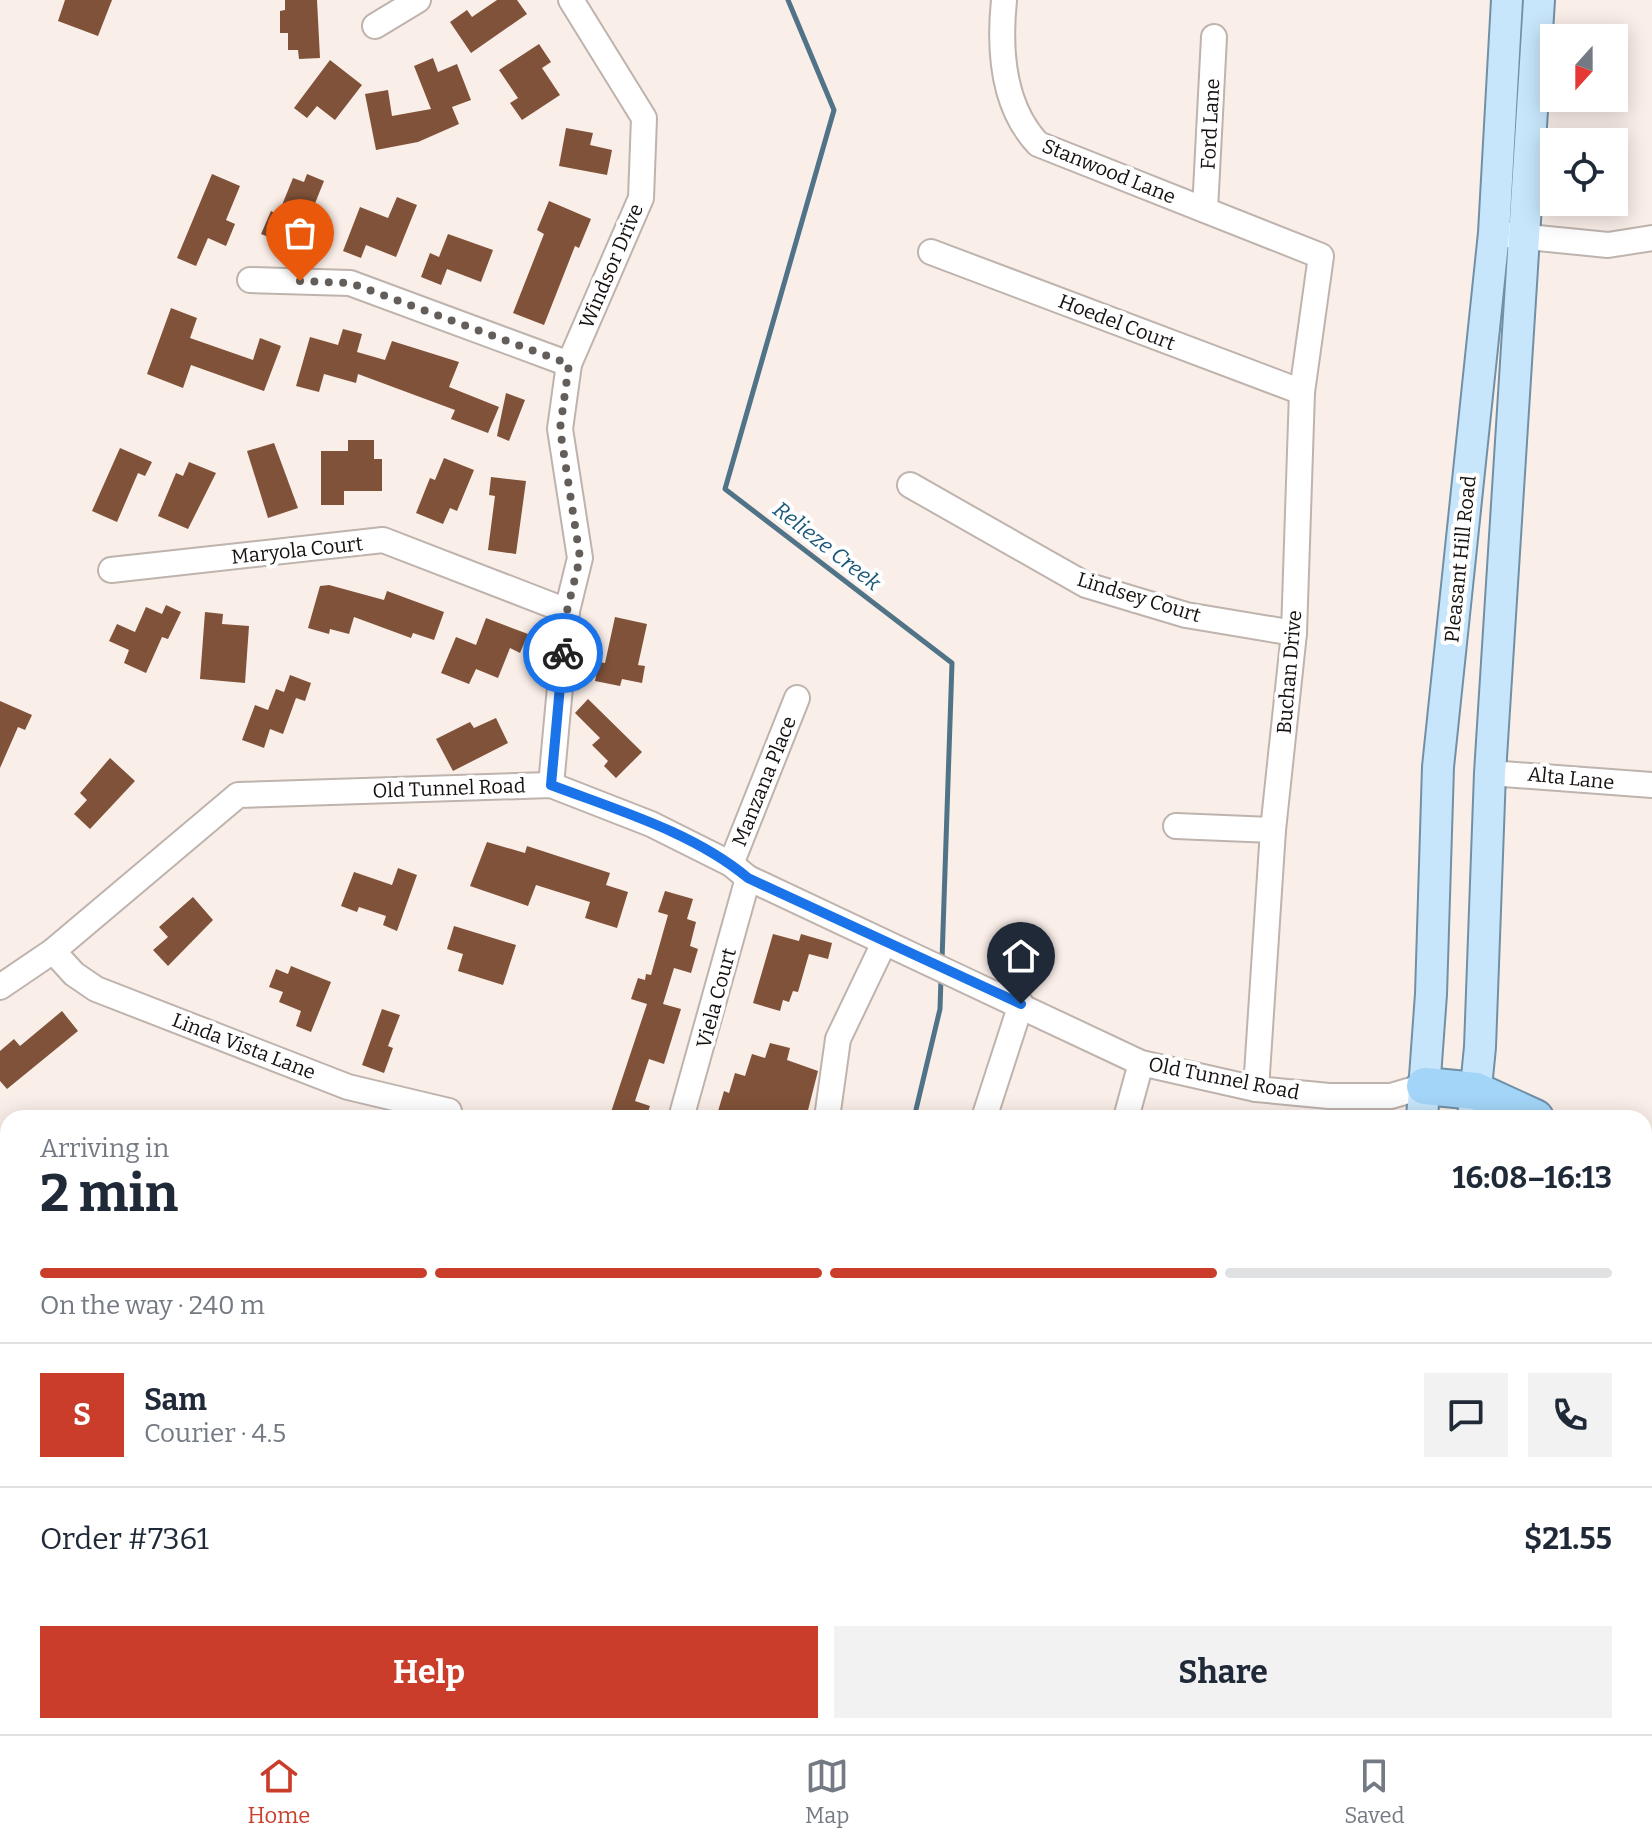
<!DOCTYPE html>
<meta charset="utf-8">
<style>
:root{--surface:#fff;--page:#f2f2f3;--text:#1f2937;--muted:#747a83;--line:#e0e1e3;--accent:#c93d2a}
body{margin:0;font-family:Bitter,serif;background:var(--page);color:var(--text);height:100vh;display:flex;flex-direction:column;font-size:30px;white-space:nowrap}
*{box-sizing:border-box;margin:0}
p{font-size:26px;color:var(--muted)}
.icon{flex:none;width:44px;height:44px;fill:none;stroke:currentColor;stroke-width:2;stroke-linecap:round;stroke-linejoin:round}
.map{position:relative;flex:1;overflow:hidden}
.drawer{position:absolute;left:0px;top:1110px;width:1652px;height:624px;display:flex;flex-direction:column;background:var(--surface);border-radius:24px 24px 0 0;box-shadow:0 4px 20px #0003}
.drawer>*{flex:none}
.needle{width:52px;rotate:201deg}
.tools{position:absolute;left:1540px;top:24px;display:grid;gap:16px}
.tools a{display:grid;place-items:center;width:88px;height:88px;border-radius:0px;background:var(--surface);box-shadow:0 4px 20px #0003;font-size:40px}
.pin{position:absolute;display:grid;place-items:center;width:68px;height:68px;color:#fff;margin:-82px -34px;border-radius:50% 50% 50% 0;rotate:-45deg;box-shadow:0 0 8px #0007}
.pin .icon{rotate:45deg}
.courier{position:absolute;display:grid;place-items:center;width:80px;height:80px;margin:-40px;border:6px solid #1a73e8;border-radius:50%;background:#fff;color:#222;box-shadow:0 2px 10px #0007}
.headline em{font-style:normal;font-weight:700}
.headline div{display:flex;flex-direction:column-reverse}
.headline{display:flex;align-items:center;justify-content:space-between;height:136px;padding:0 40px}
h1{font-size:52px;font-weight:700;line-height:60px}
.bar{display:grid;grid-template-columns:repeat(4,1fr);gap:12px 8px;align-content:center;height:96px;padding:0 40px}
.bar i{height:10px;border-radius:6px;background:var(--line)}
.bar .selected{background:var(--accent)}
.bar p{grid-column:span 4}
.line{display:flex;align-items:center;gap:20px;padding:0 40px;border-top:2px solid var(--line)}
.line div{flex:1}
.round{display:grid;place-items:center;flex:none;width:84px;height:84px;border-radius:0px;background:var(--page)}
.button{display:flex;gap:16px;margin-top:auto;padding:16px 40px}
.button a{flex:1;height:92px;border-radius:0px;background:var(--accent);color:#fff;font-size:32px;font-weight:700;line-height:92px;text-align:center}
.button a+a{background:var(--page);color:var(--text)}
.tab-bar{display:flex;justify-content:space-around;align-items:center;height:112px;border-top:2px solid var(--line);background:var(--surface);font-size:22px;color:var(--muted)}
.tab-bar a{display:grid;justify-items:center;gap:4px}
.tab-bar .selected{color:var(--accent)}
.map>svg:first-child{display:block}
.green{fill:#cbdaaa}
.forest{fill:#a8b884}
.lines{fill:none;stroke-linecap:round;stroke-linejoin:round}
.stream{stroke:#507388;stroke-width:5}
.building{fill:#805239}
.minor-casing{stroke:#beb3ad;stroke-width:28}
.major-casing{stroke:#7190a6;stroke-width:34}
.highway-casing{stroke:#7190a6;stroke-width:40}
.minor{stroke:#fff;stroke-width:24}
.major{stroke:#c8e6fb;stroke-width:30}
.highway{stroke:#a3d5f8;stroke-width:36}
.rail{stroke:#857d79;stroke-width:5;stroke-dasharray:10 10;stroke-linecap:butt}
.highway-bridge-casing{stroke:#7190a6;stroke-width:40;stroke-linecap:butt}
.highway-bridge{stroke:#a3d5f8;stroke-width:36}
.done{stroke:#645e5a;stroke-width:8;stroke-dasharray:0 14.4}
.route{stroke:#1a73e8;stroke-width:10}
.labels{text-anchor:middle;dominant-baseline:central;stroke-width:8;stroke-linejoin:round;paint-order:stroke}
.street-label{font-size:20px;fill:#14100e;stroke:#fff}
.water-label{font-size:22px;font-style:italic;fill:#1a5778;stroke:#fff}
</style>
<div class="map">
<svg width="1652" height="1734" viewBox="0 0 1652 1734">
<rect width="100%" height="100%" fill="#faeee8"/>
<g class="green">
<polygon points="0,1449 8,1453 8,1511 0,1506"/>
<polygon points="8,1521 8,1726 347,1726 347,1734 0,1734 0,1528"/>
</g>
<polygon class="forest" points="450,1726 729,1726 744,1734 448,1734"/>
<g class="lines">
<g class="stream">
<polyline points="788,0 834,110 725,489 952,663 942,960"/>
<polyline points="914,1118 940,1009 941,978"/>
</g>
</g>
<g class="building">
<polygon points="65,0 112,0 98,36 58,21"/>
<polygon points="285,0 317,0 320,58 299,59 298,50 288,50 288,33 280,33 280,11 285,10"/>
<polygon points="497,0 517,0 527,14 471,53 450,22 467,10 472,17"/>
<polygon points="539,44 551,62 542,68 560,95 522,120 510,103 518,98 499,70"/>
<polygon points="433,58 438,72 457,64 471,100 452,107 459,124 418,142 376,150 365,94 388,90 392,116 431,109 414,66"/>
<polygon points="330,60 362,85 335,120 317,106 307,118 294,108"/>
<polygon points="566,128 593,133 590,145 612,150 607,175 559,166"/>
<polygon points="212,174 240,186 226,220 235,224 226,246 208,238 196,266 177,258"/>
<polygon points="307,174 324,181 297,248 261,234 271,211 278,215 293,178 304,182"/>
<polygon points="397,197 417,205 396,257 366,245 361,258 343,251 360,207 388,218"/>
<polygon points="549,201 591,219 579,248 575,246 544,325 513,313 544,234 537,230"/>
<polygon points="448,234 493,250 481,282 447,269 441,285 421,277 430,253 439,257"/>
<polygon points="171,308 197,318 190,338 253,360 260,338 281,346 264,391 191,365 183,388 147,374"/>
<polygon points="343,329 362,334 357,352 385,360 392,341 459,362 449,387 499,407 488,433 451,419 455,410 358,374 356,383 324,374 319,392 296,386 310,337 338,345"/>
<polygon points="506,393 525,400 509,441 497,436"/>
<polygon points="348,440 374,440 374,459 382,459 382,491 344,491 344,505 321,505 321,451 348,451"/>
<polygon points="274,443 298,508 268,518 247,451"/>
<polygon points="120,448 152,462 145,476 138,473 117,522 92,511"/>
<polygon points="444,458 474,470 457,511 450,508 443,524 416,513 430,478 435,480"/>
<polygon points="189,462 216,473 188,529 158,516 176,473 183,476"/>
<polygon points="491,477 526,481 516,554 488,550 495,496 489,495"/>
<polygon points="329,585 384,600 387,591 444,612 434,640 413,633 411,638 354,617 349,634 330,629 329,634 308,628 320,586"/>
<polygon points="166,605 181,612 168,639 162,637 146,673 124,663 129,650 109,641 117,624 135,632 146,607 162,614"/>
<polygon points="205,612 223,614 222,624 249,626 245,683 200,679"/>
<polygon points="615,617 647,624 638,665 645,666 642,683 622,679 620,686 595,681 599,662 605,663"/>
<polygon points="486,618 528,634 520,653 510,648 498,678 476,669 469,684 441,673 456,637 476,645"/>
<polygon points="290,675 311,683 305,701 296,698 283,734 270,729 264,748 242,740 255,705 268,710 276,689 284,692"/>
<polygon points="588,699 642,752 616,778 604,766 608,761 592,745 600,738 575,713"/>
<polygon points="0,701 32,715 25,730 18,727 0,768"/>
<polygon points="496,718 508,743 453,771 436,739 470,722 474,728"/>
<polygon points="110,758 135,781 90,829 74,814 87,800 80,793"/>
<polygon points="487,842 525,853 527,846 610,873 606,885 628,892 617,928 585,918 590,902 536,885 528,906 470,886"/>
<polygon points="398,868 417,875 397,931 383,925 386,916 359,907 357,912 341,906 354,872 392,885"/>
<polygon points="665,891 693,899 687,919 696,922 690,946 698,949 691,973 674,968 663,1004 681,1009 664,1064 649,1059 635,1101 650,1106 646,1118 609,1118 647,1004 631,999 638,978 645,980 646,974 651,975 668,915 658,912"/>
<polygon points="193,897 213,920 168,966 153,950 168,937 159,927"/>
<polygon points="454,926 516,945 503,985 458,971 463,954 447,949"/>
<polygon points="773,934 799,941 801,934 832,943 828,959 809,954 798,992 793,991 789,1002 783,1000 780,1011 753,1003"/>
<polygon points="291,966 331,982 311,1032 296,1026 301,1011 279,1002 283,992 269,987 276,969 288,974"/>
<polygon points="382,1009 400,1015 388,1046 393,1048 384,1073 362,1065"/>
<polygon points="62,1011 78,1031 7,1089 0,1081 0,1051 14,1039 20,1046"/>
<polygon points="770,1043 790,1048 787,1060 818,1071 806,1118 716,1118 724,1091 729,1093 735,1073 745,1076 752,1054 765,1058"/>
</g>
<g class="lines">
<g class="minor-casing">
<g id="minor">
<path d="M1004,0c-5,49 -1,107 34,144l283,112 -19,136 -8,241 -21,197 -17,259"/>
<polyline points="375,26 418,0"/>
<polyline points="1205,210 1214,37"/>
<polyline points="1508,235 1608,245 1652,238"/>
<polyline points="931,252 1302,392"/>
<polyline points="250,280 350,283 569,364"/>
<polyline points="910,485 1086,585 1186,615 1294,633"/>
<polyline points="111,570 383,540 567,611"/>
<polyline points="1490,773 1652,785"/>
<polyline points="551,785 567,611 580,558 560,429 569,364 641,198 644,118 571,0"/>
<polyline points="1176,826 1273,830"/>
<polyline points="731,864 797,698"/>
<polyline points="53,951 74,974 96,989 348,1087 449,1111"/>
<polyline points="0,987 53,951 238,795 551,785 651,824 731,864 748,878 1141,1063 1256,1089 1329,1096 1391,1096 1425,1086"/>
<polyline points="681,1118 748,878"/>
<polyline points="827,1118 838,1039 884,943"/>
<polyline points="984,1118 1021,1004"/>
<polyline points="1126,1118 1141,1063"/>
<polyline points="491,1726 513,1734"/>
</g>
</g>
<g class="major-casing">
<g id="major">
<polyline points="1422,1118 1431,994 1438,767 1494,233 1507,0"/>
<polyline points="1473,1118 1480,1047 1490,773 1539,0"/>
<polyline points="1644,1453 1652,1459"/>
<polyline points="1644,1495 1652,1501"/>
<polyline points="1256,1734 1258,1726"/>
</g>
</g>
<g class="highway-casing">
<g id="highway">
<polyline points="1425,1086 1476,1091 1535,1118"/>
<polyline points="1644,1173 1652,1177"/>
<polyline points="0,1281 8,1284"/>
<polyline points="0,1424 8,1429"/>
<polyline points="751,1726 765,1734"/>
<polyline points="818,1726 841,1734"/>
<polyline points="951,1726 974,1734"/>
<polyline points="1464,1726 1491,1734"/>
</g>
</g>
<use href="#minor" class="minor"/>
<use href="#major" class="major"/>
<use href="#highway" class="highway"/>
<g class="rail">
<polyline points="0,1350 8,1352"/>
<polyline points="1098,1726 1121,1734"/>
<polyline points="1135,1726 1158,1734"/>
</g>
<g class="highway-bridge-casing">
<polyline id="highway-bridge" points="1283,1726 1306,1734"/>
</g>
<use href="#highway-bridge" class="highway-bridge"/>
</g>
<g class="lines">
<polyline class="done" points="300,281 350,283 569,364 560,429 580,558 567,611 563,653"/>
<path class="route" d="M563,653l-12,132c66,25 142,47 197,93l273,126"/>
</g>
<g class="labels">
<g class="street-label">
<text transform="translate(1210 124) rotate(-87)">Ford Lane</text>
<text transform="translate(1109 171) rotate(22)">Stanwood Lane</text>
<text transform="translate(611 266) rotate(-67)">Windsor Drive</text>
<text transform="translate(1117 322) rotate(21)">Hoedel Court</text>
<text transform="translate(297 550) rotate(-6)">Maryola Court</text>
<text transform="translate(1460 559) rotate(-84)">Pleasant Hill Road</text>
<text transform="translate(1139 597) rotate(17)">Lindsey Court</text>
<text transform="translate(1289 672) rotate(-85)">Buchan Drive</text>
<text transform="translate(1571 778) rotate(6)">Alta Lane</text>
<text transform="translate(764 781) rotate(-68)">Manzana Place</text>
<text transform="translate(449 788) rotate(-2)">Old Tunnel Road</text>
<text transform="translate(716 998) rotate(-75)">Viela Court</text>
<text transform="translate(244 1046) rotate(21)">Linda Vista Lane</text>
<text transform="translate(1224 1078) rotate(11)">Old Tunnel Road</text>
</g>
<g class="water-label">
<text transform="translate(827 546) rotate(38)">Relieze Creek</text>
</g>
</g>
</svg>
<div class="tools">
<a><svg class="needle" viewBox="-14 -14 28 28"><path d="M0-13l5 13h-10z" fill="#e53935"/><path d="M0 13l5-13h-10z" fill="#747a83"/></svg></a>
<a><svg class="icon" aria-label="locate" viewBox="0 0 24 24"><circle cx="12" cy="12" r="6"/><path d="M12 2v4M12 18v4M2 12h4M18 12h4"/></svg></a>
</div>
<div class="pin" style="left:300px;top:281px;background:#ea580c"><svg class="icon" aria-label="bag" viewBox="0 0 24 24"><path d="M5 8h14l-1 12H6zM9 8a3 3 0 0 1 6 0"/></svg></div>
<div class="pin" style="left:1021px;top:1004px;background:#1f2937"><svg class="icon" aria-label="home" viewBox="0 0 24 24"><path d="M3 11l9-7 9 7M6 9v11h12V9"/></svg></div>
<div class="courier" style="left:563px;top:653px"><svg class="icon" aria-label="bike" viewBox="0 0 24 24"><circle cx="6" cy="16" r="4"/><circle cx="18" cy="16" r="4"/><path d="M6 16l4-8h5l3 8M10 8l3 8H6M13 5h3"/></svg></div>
<section class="drawer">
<div class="headline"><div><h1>2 min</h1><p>Arriving in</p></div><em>16:08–16:13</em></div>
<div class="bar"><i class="selected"></i><i class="selected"></i><i class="selected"></i><i></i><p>On the way · 240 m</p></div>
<div class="line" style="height:144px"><b class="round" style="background:var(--accent);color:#fff">S</b><div><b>Sam</b><p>Courier · 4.5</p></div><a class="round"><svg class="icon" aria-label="chat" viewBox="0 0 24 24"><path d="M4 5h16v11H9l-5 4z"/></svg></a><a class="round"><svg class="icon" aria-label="phone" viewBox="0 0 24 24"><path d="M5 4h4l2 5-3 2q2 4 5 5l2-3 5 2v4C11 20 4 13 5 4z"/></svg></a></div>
<div class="line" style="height:104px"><div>Order #7361</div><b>$21.55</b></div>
<div class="button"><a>Help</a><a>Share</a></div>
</section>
</div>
<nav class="tab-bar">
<a class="selected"><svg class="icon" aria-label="home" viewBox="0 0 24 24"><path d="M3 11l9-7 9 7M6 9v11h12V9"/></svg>Home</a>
<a><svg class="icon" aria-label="map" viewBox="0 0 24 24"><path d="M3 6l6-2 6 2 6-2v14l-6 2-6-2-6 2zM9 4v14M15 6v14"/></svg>Map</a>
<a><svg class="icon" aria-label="saved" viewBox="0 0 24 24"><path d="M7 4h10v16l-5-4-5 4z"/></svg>Saved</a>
</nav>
